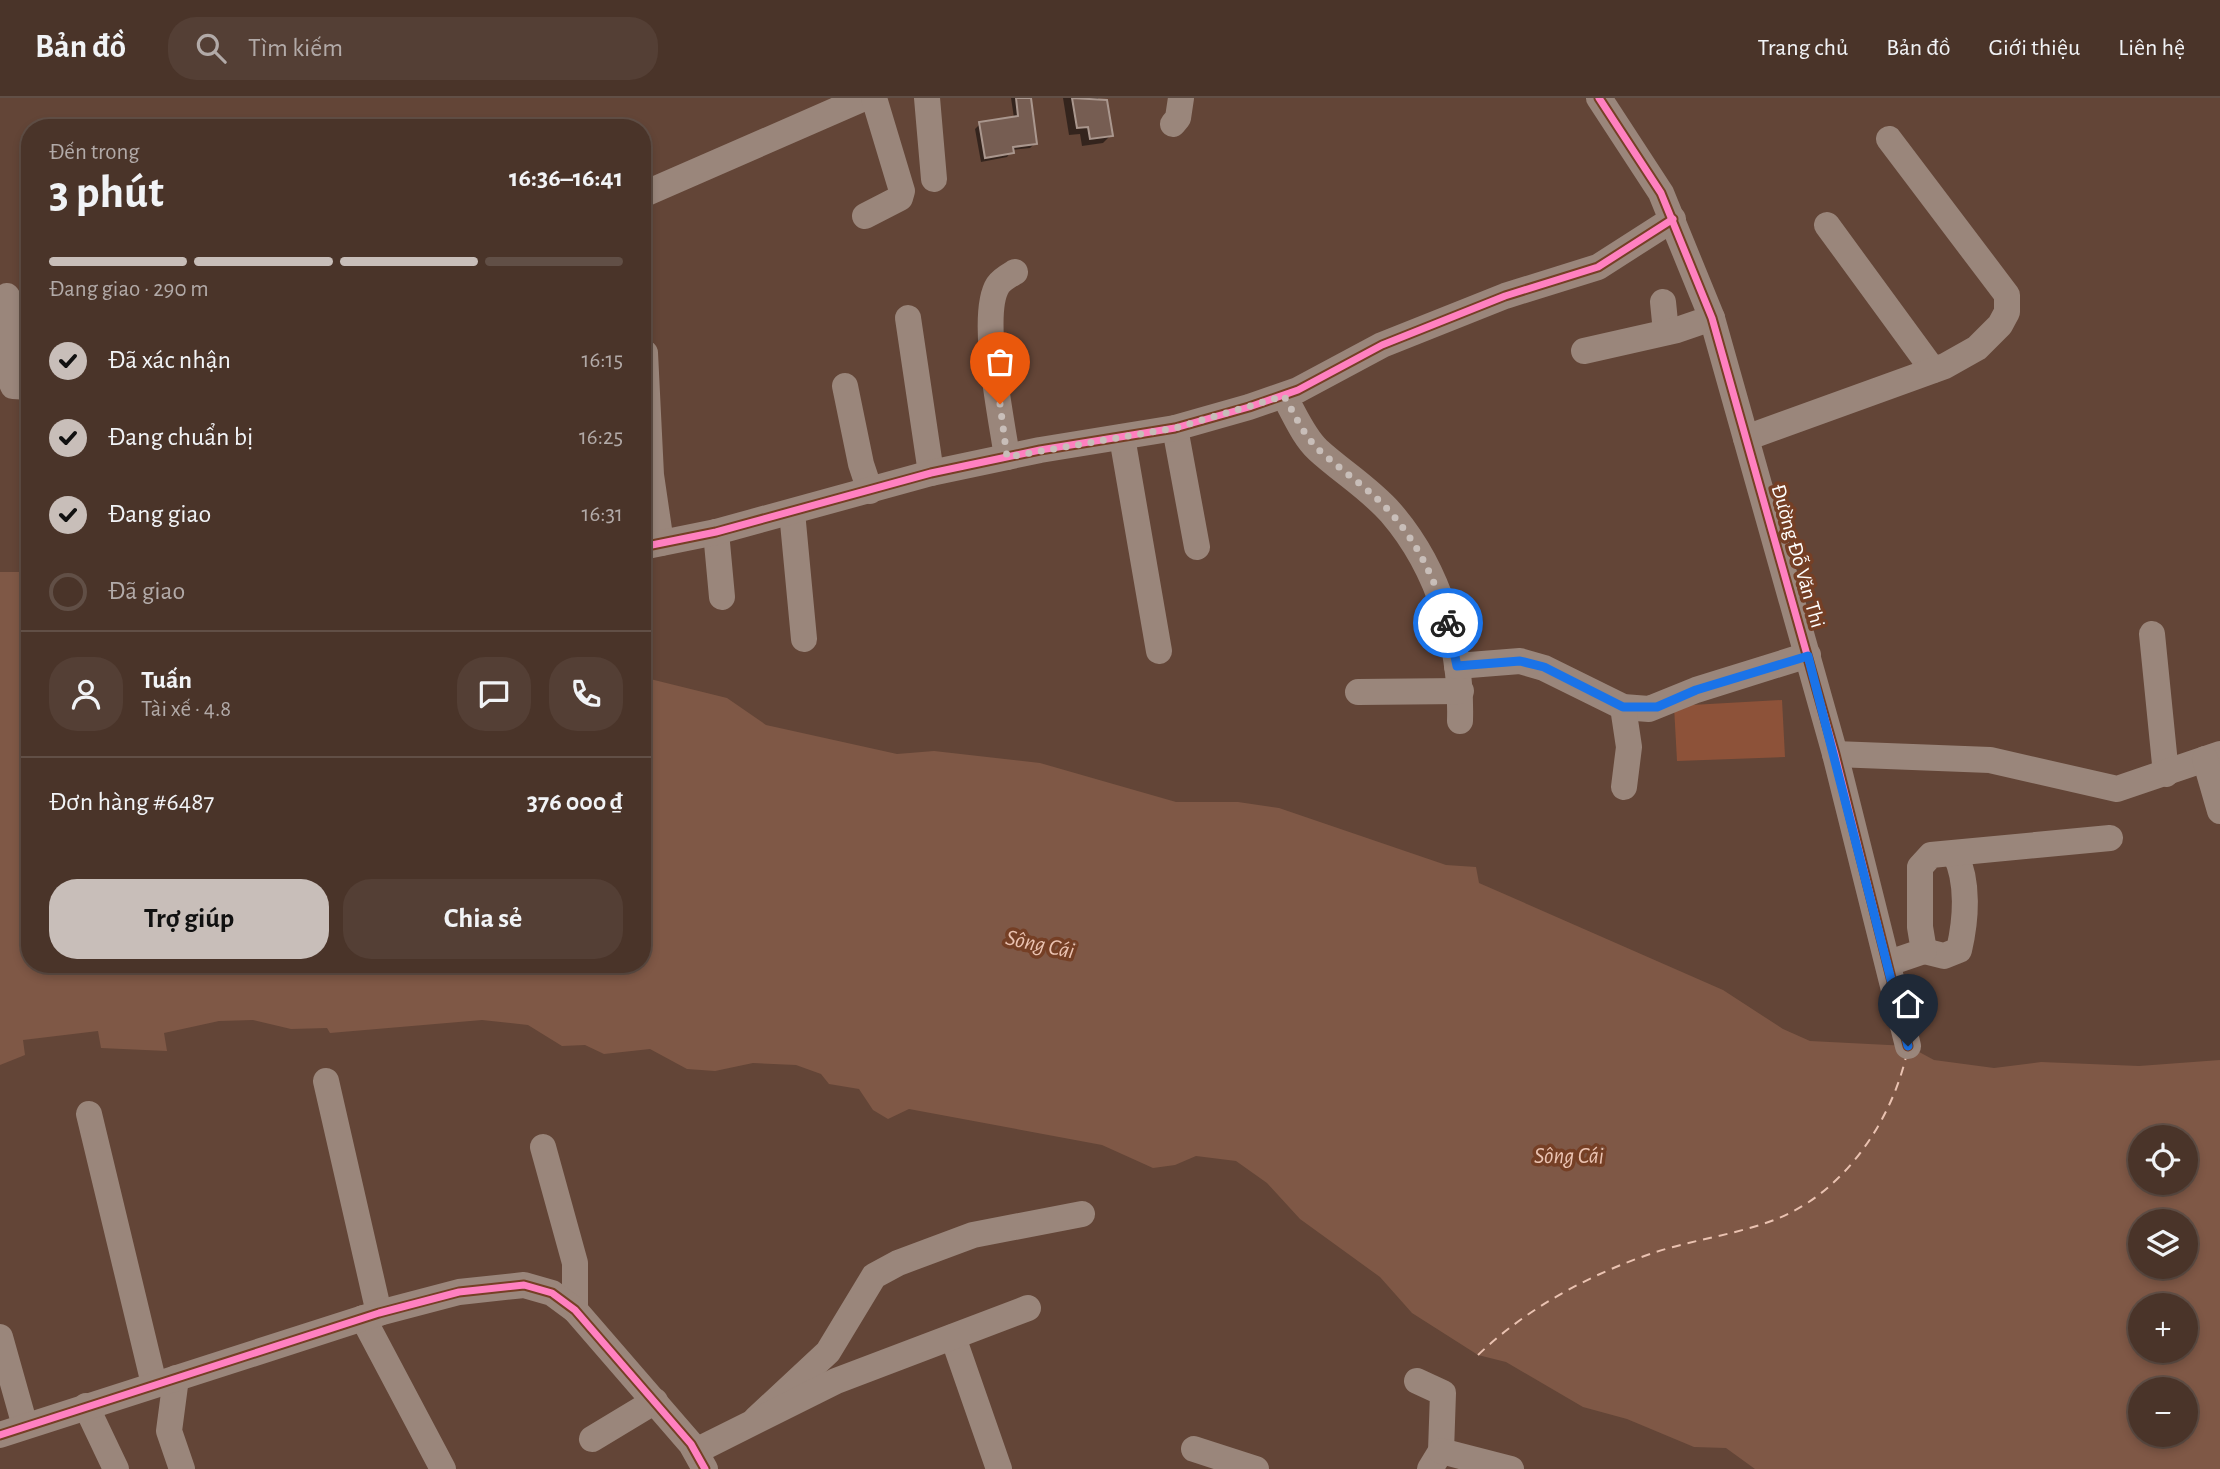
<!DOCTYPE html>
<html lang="vi">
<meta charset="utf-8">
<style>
:root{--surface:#4a3429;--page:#543f35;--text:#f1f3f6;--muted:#b2aaa8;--line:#614f46;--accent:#c8beb9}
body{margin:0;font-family:"Alegreya Sans",sans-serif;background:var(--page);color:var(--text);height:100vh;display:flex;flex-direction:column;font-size:26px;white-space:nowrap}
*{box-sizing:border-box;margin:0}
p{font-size:23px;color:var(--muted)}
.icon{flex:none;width:38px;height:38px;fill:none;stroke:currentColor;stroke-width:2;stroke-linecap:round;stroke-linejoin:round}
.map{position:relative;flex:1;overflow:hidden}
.side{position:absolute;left:21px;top:21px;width:630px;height:854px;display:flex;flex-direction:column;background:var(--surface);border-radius:28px;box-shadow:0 4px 10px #0003,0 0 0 2px var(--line)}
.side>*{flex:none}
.controls{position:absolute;left:2128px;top:1027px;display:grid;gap:14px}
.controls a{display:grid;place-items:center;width:70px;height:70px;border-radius:50%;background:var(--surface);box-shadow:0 4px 10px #0003,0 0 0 2px var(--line);font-size:35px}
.pin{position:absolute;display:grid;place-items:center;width:60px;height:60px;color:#fff;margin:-72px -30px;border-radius:50% 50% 50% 0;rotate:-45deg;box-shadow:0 0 7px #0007}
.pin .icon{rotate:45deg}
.courier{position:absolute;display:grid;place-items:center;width:70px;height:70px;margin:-35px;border:5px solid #1a73e8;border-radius:50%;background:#fff;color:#222;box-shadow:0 2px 9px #0007}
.head em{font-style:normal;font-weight:600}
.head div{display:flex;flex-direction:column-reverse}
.head{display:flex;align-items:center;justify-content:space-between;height:119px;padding:0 28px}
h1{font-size:46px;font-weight:600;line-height:52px}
.bar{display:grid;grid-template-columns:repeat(4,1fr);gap:10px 7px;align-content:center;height:84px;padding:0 28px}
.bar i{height:9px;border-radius:5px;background:var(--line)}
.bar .active{background:var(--accent)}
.bar p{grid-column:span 4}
.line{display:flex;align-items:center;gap:18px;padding:0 28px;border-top:2px solid var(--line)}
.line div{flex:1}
.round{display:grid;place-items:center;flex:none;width:74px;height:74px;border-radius:28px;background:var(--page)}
ol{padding:0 28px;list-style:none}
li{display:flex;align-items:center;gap:21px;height:77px}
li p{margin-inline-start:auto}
li .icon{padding:7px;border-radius:50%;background:var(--accent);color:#111;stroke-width:4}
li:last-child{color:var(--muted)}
li i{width:38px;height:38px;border:4px solid var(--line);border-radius:50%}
.button{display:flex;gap:14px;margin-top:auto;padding:14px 28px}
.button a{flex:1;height:80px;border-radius:28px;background:var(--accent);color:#111;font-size:28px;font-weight:600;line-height:80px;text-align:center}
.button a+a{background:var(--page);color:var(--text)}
header{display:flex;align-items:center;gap:42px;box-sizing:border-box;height:98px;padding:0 35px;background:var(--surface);border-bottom:2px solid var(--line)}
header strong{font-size:33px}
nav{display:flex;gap:38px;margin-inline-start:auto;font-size:24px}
.search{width:490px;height:63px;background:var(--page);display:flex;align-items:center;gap:18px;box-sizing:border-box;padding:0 24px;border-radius:28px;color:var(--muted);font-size:26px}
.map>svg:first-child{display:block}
.green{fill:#8d5239}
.water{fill:#7f5846;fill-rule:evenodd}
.shadow{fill:#0007}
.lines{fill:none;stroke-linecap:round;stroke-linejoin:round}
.ferry{stroke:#eac2b1;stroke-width:2;stroke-dasharray:9 7;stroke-linecap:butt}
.building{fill:#765d52;stroke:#aa978e;stroke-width:2}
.minor{stroke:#9a867b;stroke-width:26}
.cycleway-casing{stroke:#753f25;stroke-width:11}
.cycleway{stroke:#ff80c0;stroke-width:7}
.done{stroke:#c8beb9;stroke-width:7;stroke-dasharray:0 12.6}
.route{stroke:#1a73e8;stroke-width:9}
.labels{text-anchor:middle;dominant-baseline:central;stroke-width:7;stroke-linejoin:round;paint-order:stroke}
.street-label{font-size:21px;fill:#fff;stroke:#753f25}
.water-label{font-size:23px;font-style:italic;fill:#eac2b1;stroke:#753f25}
</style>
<header>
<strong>Bản đồ</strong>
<div class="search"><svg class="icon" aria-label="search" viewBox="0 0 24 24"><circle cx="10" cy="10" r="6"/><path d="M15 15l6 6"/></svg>Tìm kiếm</div>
<nav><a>Trang chủ</a><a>Bản đồ</a><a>Giới thiệu</a><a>Liên hệ</a></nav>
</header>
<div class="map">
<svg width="2220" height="1371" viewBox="0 0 2220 1371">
<rect width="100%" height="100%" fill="#634537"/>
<polygon class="green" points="1782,602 1785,659 1677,663 1674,608"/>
<path class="water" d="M0,474h30v392h612v-287l85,21 39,27 131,29 37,-3 106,12 136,39h62l41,6 167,57 30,2 3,16 244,107 60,39 27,12 98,5 26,14 60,8 47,-6 98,4 81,-6v409h-465l-29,-21 -32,-1 -67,-28 -44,-12 -77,-45 -28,-7 -66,-42 -32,-36 -80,-58 -33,-36 -31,-22 -40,-5 -21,9 -22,3 -51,-23 -193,-36 -21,10 -15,-9 -14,-21 -30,-5 -8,-10 -25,-9 -43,-2 -38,8 -28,-2 -37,-20 -46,5 -19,-9 -23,1 -34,-21 -46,-5 -152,13 -3,-5 -36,1 -38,-9 -34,1 -55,12 3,18 -66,-3 -3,-17 -75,9 2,15 -25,10zM2140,1040h46v45h-46zM2140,1124h46v45h-46zM2140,1208h46v45h-46zM2140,1292h46v45h-46z"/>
<g class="shadow">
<polygon points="1011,0 1029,0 1035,45 1030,50 1012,52 1007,59 981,64 975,31 980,26 1014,20"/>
<polygon points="1063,0 1098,0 1111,37 1103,45 1082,48 1080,36 1069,37"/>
</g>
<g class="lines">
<path class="ferry" d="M1478,1257c49,-47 114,-82 178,-103 40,-13 84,-18 123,-34 65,-27 111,-95 127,-161"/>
</g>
<g class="building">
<polygon points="1016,0 1031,0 1037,46 1013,49 1014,55 985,60 979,24 1018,18"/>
<polygon points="1072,0 1107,2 1113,38 1090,41 1088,29 1077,30"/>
</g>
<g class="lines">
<g class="minor">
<polyline points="927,0 934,81"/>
<polyline points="1599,0 1661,95 1712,220 1835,656 1908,948"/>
<polyline points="1173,26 1178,20 1181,0"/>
<polyline points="642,97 864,0"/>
<polyline points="865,118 900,100 902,93 874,0"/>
<polyline points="1827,127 1933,272"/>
<polyline points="7,198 11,283 13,288 30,289"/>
<polyline points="1663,204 1666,234"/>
<polyline points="908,220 931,375"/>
<polyline points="1584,253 1677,232 1712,220"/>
<polyline points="645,255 651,377 661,445"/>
<polyline points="845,288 861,366 870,393"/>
<path d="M1284,298c10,17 19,40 34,54 24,22 51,38 73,63 49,57 71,134 69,208"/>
<polyline points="1175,330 1197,449"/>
<polyline points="1122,339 1159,553"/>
<polyline points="1746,340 1945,268 1977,250 2000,227 2007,214 2007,197 1889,41"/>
<path d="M1007,359c-5,-36 -28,-143 -9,-172 4,-6 12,-10 17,-13"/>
<polyline points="792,414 804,541"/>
<polyline points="716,434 722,499"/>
<polyline points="642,449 716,434 931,375 1040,352 1175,330 1249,309 1298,292 1382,247 1505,198 1598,169 1673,121"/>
<polyline points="2152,536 2166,676"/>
<polyline points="1457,568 1520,563 1544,570 1623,609 1649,611 1696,592 1808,557"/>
<polyline points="1358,594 1461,593"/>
<polyline points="1623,609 1629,649 1624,689"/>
<polyline points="1835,656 1990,662 2117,691 2220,656"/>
<polyline points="2205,661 2220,713"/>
<path d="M1924,853l20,5 15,-6c7,-30 10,-68 -4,-96"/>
<polyline points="1889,865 1924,853 1920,829 1920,769 1931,757 2110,740"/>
<polyline points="326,983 379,1215"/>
<polyline points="89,1016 154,1286"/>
<polyline points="543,1049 575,1165 575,1212"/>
<polyline points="363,1220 443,1371"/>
<polyline points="0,1239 25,1328"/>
<polyline points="953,1239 999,1371"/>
<polyline points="176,1280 169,1333 182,1371"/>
<polyline points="1417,1283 1443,1295 1441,1353 1430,1371"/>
<polyline points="86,1308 116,1371"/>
<polyline points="756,1321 828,1254 874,1178 898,1165 973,1137 1082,1116"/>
<polyline points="0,1337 379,1215 459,1194 524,1187 552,1195 575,1212 691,1346 705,1371"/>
<polyline points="592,1341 655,1303"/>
<polyline points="1194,1351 1256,1371"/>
<polyline points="696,1353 836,1283 1028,1210"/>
<polyline points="1441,1353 1511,1371"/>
</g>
<g class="cycleway-casing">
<g id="cycleway">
<polyline points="1599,0 1661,95 1712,220 1835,656 1908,948"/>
<polyline points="642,449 716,434 931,375 1040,352 1175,330 1249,309 1298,292 1382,247 1505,198 1598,169 1673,121"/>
<polyline points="0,1337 379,1215 459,1194 524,1187 552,1195 575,1212 691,1346 705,1371"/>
</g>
</g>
<use href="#cycleway" class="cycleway"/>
</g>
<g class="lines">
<path class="done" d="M1000,306l7,53 168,-29 109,-32c10,17 20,40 35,54 24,22 51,39 73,64 28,33 44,68 56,109"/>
<polyline class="route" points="1448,525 1457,568 1520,563 1544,569 1623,609 1657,609 1696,592 1808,558 1908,948"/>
</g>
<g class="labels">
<g class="street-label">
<text transform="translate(1798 458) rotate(74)">Đường Đỗ Văn Thi</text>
</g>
<g class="water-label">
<text transform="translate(1040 847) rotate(12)">Sông Cái</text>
<text x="1569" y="1058">Sông Cái</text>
</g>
</g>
</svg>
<div class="controls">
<a><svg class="icon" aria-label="locate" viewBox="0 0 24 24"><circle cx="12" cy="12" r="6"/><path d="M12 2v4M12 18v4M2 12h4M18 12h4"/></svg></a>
<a><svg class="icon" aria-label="layers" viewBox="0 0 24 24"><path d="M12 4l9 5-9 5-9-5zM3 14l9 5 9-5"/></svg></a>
<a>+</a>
<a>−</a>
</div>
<div class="pin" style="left:1000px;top:306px;background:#ea580c"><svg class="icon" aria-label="bag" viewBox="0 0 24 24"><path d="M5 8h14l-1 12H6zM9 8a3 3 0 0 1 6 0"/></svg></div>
<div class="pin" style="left:1908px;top:948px;background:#1f2937"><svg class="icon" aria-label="home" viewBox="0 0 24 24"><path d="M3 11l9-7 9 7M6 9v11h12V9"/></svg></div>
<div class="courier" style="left:1448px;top:525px"><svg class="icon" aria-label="bike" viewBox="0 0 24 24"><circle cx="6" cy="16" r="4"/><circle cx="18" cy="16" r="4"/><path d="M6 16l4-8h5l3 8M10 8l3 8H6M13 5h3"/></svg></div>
<section class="side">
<div class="head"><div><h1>3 phút</h1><p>Đến trong</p></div><em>16:36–16:41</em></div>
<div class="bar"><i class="active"></i><i class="active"></i><i class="active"></i><i></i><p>Đang giao · 290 m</p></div>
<ol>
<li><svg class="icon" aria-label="check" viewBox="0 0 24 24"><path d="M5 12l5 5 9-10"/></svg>Đã xác nhận<p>16:15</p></li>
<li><svg class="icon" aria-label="check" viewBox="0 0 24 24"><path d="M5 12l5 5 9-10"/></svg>Đang chuẩn bị<p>16:25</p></li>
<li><svg class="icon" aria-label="check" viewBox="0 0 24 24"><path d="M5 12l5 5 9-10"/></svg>Đang giao<p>16:31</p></li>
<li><i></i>Đã giao</li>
</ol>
<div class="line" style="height:126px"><a class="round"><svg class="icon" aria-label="person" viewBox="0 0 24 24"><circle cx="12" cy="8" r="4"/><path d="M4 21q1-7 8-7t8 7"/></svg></a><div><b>Tuấn</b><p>Tài xế · 4.8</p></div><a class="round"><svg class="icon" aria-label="chat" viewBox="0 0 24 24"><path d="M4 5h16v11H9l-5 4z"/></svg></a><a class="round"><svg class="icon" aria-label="phone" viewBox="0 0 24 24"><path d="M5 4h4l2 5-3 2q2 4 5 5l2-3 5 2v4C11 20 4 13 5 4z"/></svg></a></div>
<div class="line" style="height:91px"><div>Đơn hàng #6487</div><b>376 000 ₫</b></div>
<div class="button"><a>Trợ giúp</a><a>Chia sẻ</a></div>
</section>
</div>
